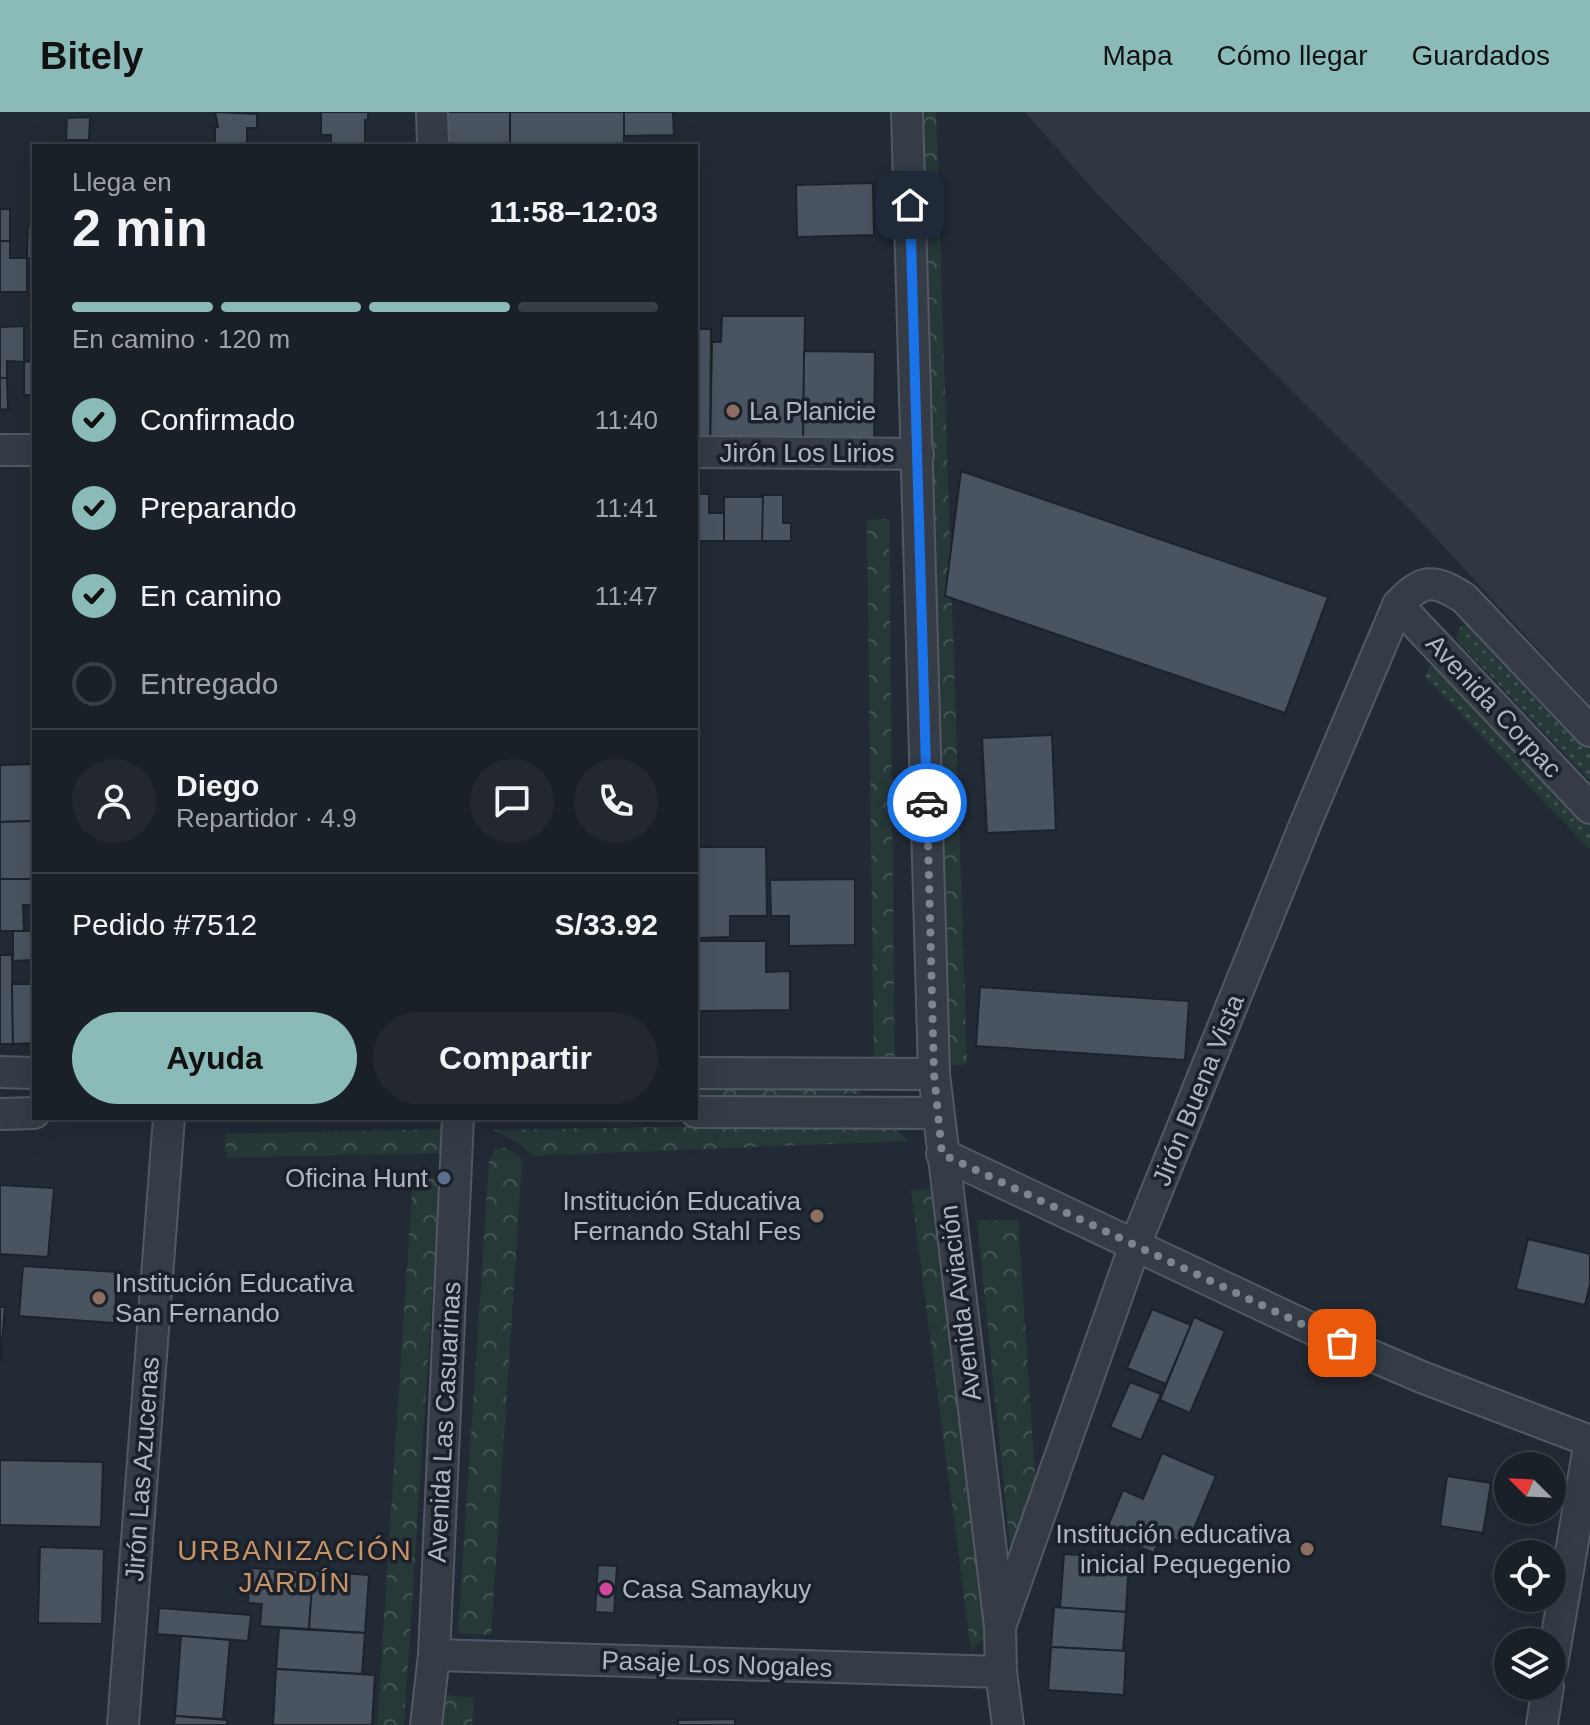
<!DOCTYPE html>
<html lang="es">
<meta charset="utf-8">
<style>
:root{--surface:#1a2028;--page:#232830;--text:#f1f3f6;--muted:#9fa3a8;--line:#383e45;--accent:#8bbbb9}
body{margin:0;font-family:Arial,sans-serif;background:var(--page);color:var(--text);height:100vh;display:flex;flex-direction:column;font-size:30px;white-space:nowrap}
*{box-sizing:border-box;margin:0}
p{font-size:26px;color:var(--muted)}
.icon{flex:none;width:44px;height:44px;fill:none;stroke:currentColor;stroke-width:2;stroke-linecap:round;stroke-linejoin:round}
.map{position:relative;flex:1;overflow:hidden}
.panel{position:absolute;left:32px;top:32px;width:666px;height:976px;display:flex;flex-direction:column;background:var(--surface);border-radius:0px;box-shadow:0 8px 32px #0002,0 0 0 2px var(--line)}
.panel>*{flex:none}
.needle{width:52px;rotate:294deg}
.controls{position:absolute;left:1494px;top:1340px;display:grid;gap:16px}
.controls a{display:grid;place-items:center;width:72px;height:72px;border-radius:50%;background:var(--surface);box-shadow:0 8px 32px #0002,0 0 0 2px var(--line);font-size:40px}
.pin{position:absolute;display:grid;place-items:center;width:68px;height:68px;color:#fff;margin:-34px;border-radius:16px;box-shadow:0 4px 12px #0006}
.courier{position:absolute;display:grid;place-items:center;width:80px;height:80px;margin:-40px;border:6px solid #1a73e8;border-radius:50%;background:#fff;color:#222;box-shadow:0 2px 10px #0007}
.head em{font-style:normal;font-weight:600}
.head div{display:flex;flex-direction:column-reverse}
.head{display:flex;align-items:center;justify-content:space-between;height:136px;padding:0 40px}
h1{font-size:52px;font-weight:600;line-height:60px}
.bar{display:grid;grid-template-columns:repeat(4,1fr);gap:12px 8px;align-content:center;height:96px;padding:0 40px}
.bar i{height:10px;border-radius:6px;background:var(--line)}
.bar .on{background:var(--accent)}
.bar p{grid-column:span 4}
.line{display:flex;align-items:center;gap:20px;padding:0 40px;border-top:2px solid var(--line)}
.line div{flex:1}
.round{display:grid;place-items:center;flex:none;width:84px;height:84px;border-radius:42px;background:var(--page)}
ol{padding:0 40px;list-style:none}
li{display:flex;align-items:center;gap:24px;height:88px}
li p{margin-inline-start:auto}
li .icon{padding:8px;border-radius:50%;background:var(--accent);color:#111;stroke-width:4}
li:last-child{color:var(--muted)}
li i{width:44px;height:44px;border:4px solid var(--line);border-radius:50%}
.button{display:flex;gap:16px;margin-top:auto;padding:16px 40px}
.button a{flex:1;height:92px;border-radius:48px;background:var(--accent);color:#111;font-size:32px;font-weight:600;line-height:92px;text-align:center}
.button a+a{background:var(--page);color:var(--text)}
header{display:flex;align-items:center;gap:48px;box-sizing:border-box;height:112px;padding:0 40px;background:var(--accent);color:#111}
header strong{font-size:38px}
nav{display:flex;gap:44px;margin-inline-start:auto;font-size:28px}
.map>svg:first-child{display:block}
.airport{fill:#303742}
.grass{fill:url(#grass-dots)}
.park{fill:url(#park-crowns)}
.building{fill:#4a5461;stroke:#1d232c;stroke-width:2}
.lines{fill:none;stroke-linecap:round;stroke-linejoin:round}
.street-casing{stroke:#535964;stroke-width:34}
.street{stroke:#353c46;stroke-width:30}
.done{stroke:#7e8591;stroke-width:8;stroke-dasharray:0 14.4}
.route{stroke:#1a73e8;stroke-width:10}
.education-dot{fill:#8d6e63;stroke:#1b212a;stroke-width:3}
.service-dot{fill:#5c6f8a;stroke:#1b212a;stroke-width:3}
.hotel-dot{fill:#d1479c;stroke:#1b212a;stroke-width:3}
.labels{text-anchor:middle;dominant-baseline:central;stroke-width:7;stroke-linejoin:round;paint-order:stroke}
.poi-label{font-size:26px;fill:#b0b6c2;stroke:#1b212a;text-anchor:start}
.street-label{font-size:26px;fill:#b0b6c2;stroke:#1b212a}
.neighbourhood-label{font-size:28px;letter-spacing:2px;fill:#c89365;stroke:#1b212a}
</style>
<header>
<strong>Bitely</strong>
<nav><a>Mapa</a><a>Cómo llegar</a><a>Guardados</a></nav>
</header>
<div class="map">
<svg width="1590" height="1613" viewBox="0 0 1590 1613">
<defs>
<pattern id="grass-dots" width="8" height="8" patternUnits="userSpaceOnUse" patternTransform="scale(2)"><rect width="8" height="8" fill="#273838"/><path d="M2 2h.1M6 6h.1" fill="none" stroke="#445353" stroke-width="1.8" stroke-linecap="round"/></pattern>
<pattern id="park-crowns" width="20" height="18" patternUnits="userSpaceOnUse" patternTransform="scale(2)"><rect width="20" height="18" fill="#273838"/><path d="M2 6a3 3 0 1 1 6 0M12 15a3 3 0 1 1 6 0" fill="none" stroke="#445353"/></pattern>
</defs>
<rect width="100%" height="100%" fill="#222a35"/>
<polygon class="airport" points="1025,0 1590,0 1590,594 1411,399 1098,83"/>
<g class="grass">
<polygon points="1474,510 1590,634 1590,669 1456,527 1461,514"/>
<polygon points="1436,550 1590,703 1590,738 1425,565 1430,553"/>
</g>
<g class="park">
<polygon points="918,0 936,0 967,952 946,954"/>
<polygon points="889,407 895,969 874,970 867,408"/>
<polygon points="860,973 860,982 696,985 696,976"/>
<polygon points="887,1011 910,1029 532,1044 520,1032 493,1018"/>
<polygon points="441,1017 442,1041 226,1046 225,1022"/>
<polygon points="504,1036 519,1043 522,1051 491,1523 458,1521 489,1049 494,1038"/>
<polygon points="413,1064 440,1066 404,1613 377,1613"/>
<polygon points="935,1077 985,1526 971,1538 911,1078"/>
<polygon points="1018,1108 1036,1378 1012,1454 977,1109"/>
<polygon points="445,1583 474,1586 472,1613 443,1613"/>
</g>
<g class="building">
<polygon points="215,0 257,2 257,16 247,16 247,31 215,31 215,15 218,15"/>
<polygon points="321,0 368,0 368,8 365,8 365,34 331,34 331,23 321,23"/>
<polygon points="446,0 510,0 510,34 447,34"/>
<rect x="510" y="0" width="114" height="34"/>
<polygon points="624,0 673,0 674,23 624,24"/>
<polygon points="90,5 89,28 66,28 67,6"/>
<polygon points="873,71 874,123 797,125 796,73"/>
<rect x="0" y="97" width="10" height="32"/>
<polygon points="28,114 34,114 34,146 27,146"/>
<polygon points="0,129 10,129 10,146 27,146 27,180 0,180"/>
<polygon points="722,204 805,204 803,335 710,335 712,230 721,230"/>
<polygon points="24,214 24,250 7,249 7,266 0,266 0,215"/>
<polygon points="696,217 711,217 710,335 696,334"/>
<polygon points="804,239 875,240 874,336 803,335"/>
<polygon points="34,249 34,283 24,283 24,250"/>
<polygon points="0,266 7,266 8,298 0,297"/>
<polygon points="961,359 1328,485 1285,601 945,484"/>
<polygon points="696,382 709,382 709,401 724,401 724,429 696,429"/>
<polygon points="762,383 783,383 783,411 791,411 791,429 762,429"/>
<polygon points="724,385 763,385 762,429 724,429"/>
<polygon points="1052,623 1056,718 987,721 982,626"/>
<polygon points="34,652 34,709 0,710 0,653"/>
<polygon points="34,709 34,767 0,767 0,710"/>
<polygon points="697,735 766,735 767,804 730,804 730,825 698,826"/>
<polygon points="0,767 34,767 34,793 23,793 24,819 0,819"/>
<polygon points="855,767 855,833 789,834 789,804 771,804 770,768"/>
<polygon points="13,819 34,819 34,848 13,849"/>
<polygon points="696,829 766,829 766,860 790,859 790,898 696,899"/>
<polygon points="0,843 12,843 13,932 0,932"/>
<polygon points="12,872 34,872 34,931 13,932"/>
<polygon points="980,875 1189,889 1185,948 976,934"/>
<polygon points="0,1073 54,1076 48,1145 0,1142"/>
<polygon points="1528,1127 1590,1142 1590,1172 1585,1193 1516,1177"/>
<polygon points="23,1154 118,1160 114,1211 19,1204"/>
<polygon points="0,1195 5,1195 0,1252"/>
<polygon points="1152,1197 1191,1213 1166,1272 1127,1256"/>
<polygon points="1194,1205 1225,1219 1190,1301 1160,1288"/>
<polygon points="1130,1270 1161,1282 1141,1328 1110,1315"/>
<polygon points="1162,1341 1216,1364 1187,1433 1162,1422 1154,1441 1105,1421 1123,1378 1143,1387"/>
<polygon points="0,1348 103,1350 101,1415 0,1413"/>
<polygon points="1447,1364 1491,1371 1483,1421 1440,1414"/>
<polygon points="40,1435 104,1437 102,1512 38,1511"/>
<polygon points="1064,1442 1129,1446 1126,1500 1060,1496"/>
<polygon points="598,1453 617,1454 614,1501 595,1500"/>
<polygon points="250,1456 313,1459 309,1517 260,1514 262,1492 248,1491"/>
<polygon points="313,1459 369,1463 365,1521 309,1517"/>
<polygon points="1054,1495 1126,1500 1123,1539 1051,1535"/>
<polygon points="159,1496 251,1503 248,1529 157,1522"/>
<polygon points="279,1516 365,1521 362,1562 276,1557"/>
<polygon points="181,1524 230,1528 223,1607 175,1604"/>
<polygon points="1051,1535 1126,1539 1124,1583 1048,1578"/>
<polygon points="276,1557 375,1563 372,1613 273,1613"/>
<polygon points="175,1604 227,1608 227,1613 174,1613"/>
<polygon points="735,1607 735,1613 678,1613 678,1608"/>
</g>
<g class="lines">
<g class="street-casing">
<g id="street">
<polyline points="432,0 433,34"/>
<polyline points="907,0 934,962 1000,1515 1001,1560 1008,1613"/>
<polyline points="0,338 34,338"/>
<polyline points="696,340 918,342"/>
<polyline points="1398,493 1590,696"/>
<polyline points="0,960 34,961"/>
<polyline points="696,961 934,962"/>
<polyline points="696,1000 937,1001"/>
<polyline points="0,1002 34,1001"/>
<polyline points="942,1042 1342,1231 1424,1266 1590,1329"/>
<path d="M1002,1509l133,-376 171,-423 92,-217c25,-27 36,-26 66,-7l126,133"/>
<polyline points="434,1543 1001,1560"/>
<polyline points="1552,1553 1590,1328"/>
<polyline points="123,1613 169,1006"/>
<polyline points="426,1613 434,1543 458,1006"/>
<polyline points="1542,1613 1548,1574"/>
</g>
</g>
<use href="#street" class="street"/>
</g>
<g class="lines">
<polyline class="done" points="927,691 934,962 942,1042 1342,1231"/>
<polyline class="route" points="910,93 927,691"/>
</g>
<g class="education-dot">
<circle cx="733" cy="299" r="8"/>
<circle cx="817" cy="1104" r="8"/>
<circle cx="99" cy="1186" r="8"/>
<circle cx="1307" cy="1437" r="8"/>
</g>
<circle class="service-dot" cx="444" cy="1066" r="8"/>
<circle class="hotel-dot" cx="606" cy="1477" r="8"/>
<g class="labels">
<g class="poi-label">
<text x="749" y="299">La Planicie</text>
<text x="428" y="1066" text-anchor="end">Oficina Hunt</text>
<text x="801" y="1089" text-anchor="end">Institución Educativa<tspan x="801" dy="30">Fernando Stahl Fes</tspan></text>
<text x="115" y="1171">Institución Educativa<tspan x="115" dy="30">San Fernando</tspan></text>
<text x="1291" y="1422" text-anchor="end">Institución educativa<tspan x="1291" dy="30">inicial Pequegenio</tspan></text>
<text x="622" y="1477">Casa Samaykuy</text>
</g>
<g class="street-label">
<text x="807" y="341">Jirón Los Lirios</text>
<text transform="translate(1494 594) rotate(47)">Avenida Corpac</text>
<text transform="translate(1198 978) rotate(-68)">Jirón Buena Vista</text>
<text transform="translate(960 1191) rotate(-97)">Avenida Aviación</text>
<text transform="translate(444 1310) rotate(-87)">Avenida Las Casuarinas</text>
<text transform="translate(142 1357) rotate(-86)">Jirón Las Azucenas</text>
<text transform="translate(717 1552) rotate(2)">Pasaje Los Nogales</text>
</g>
<g class="neighbourhood-label">
<text x="295" y="1438">URBANIZACIÓN<tspan x="295" dy="32">JARDÍN</tspan></text>
</g>
</g>
</svg>
<div class="controls">
<a><svg class="needle" viewBox="-14 -14 28 28"><path d="M0-13l5 13h-10z" fill="#e53935"/><path d="M0 13l5-13h-10z" fill="#9fa3a8"/></svg></a>
<a><svg class="icon" aria-label="locate" viewBox="0 0 24 24"><circle cx="12" cy="12" r="6"/><path d="M12 2v4M12 18v4M2 12h4M18 12h4"/></svg></a>
<a><svg class="icon" aria-label="layers" viewBox="0 0 24 24"><path d="M12 4l9 5-9 5-9-5zM3 14l9 5 9-5"/></svg></a>
</div>
<div class="pin" style="left:1342px;top:1231px;background:#ea580c"><svg class="icon" aria-label="bag" viewBox="0 0 24 24"><path d="M5 8h14l-1 12H6zM9 8a3 3 0 0 1 6 0"/></svg></div>
<div class="pin" style="left:910px;top:93px;background:#1f2937"><svg class="icon" aria-label="home" viewBox="0 0 24 24"><path d="M3 11l9-7 9 7M6 9v11h12V9"/></svg></div>
<div class="courier" style="left:927px;top:691px"><svg class="icon" aria-label="car" viewBox="0 0 24 24"><path d="M5 17H2v-5l4-1 3-4h7l3 4 3 1v5h-3M9 17h6M6 11h13"/><circle cx="7" cy="17" r="2"/><circle cx="17" cy="17" r="2"/></svg></div>
<section class="panel">
<div class="head"><div><h1>2 min</h1><p>Llega en</p></div><em>11:58–12:03</em></div>
<div class="bar"><i class="on"></i><i class="on"></i><i class="on"></i><i></i><p>En camino · 120 m</p></div>
<ol>
<li><svg class="icon" aria-label="check" viewBox="0 0 24 24"><path d="M5 12l5 5 9-10"/></svg>Confirmado<p>11:40</p></li>
<li><svg class="icon" aria-label="check" viewBox="0 0 24 24"><path d="M5 12l5 5 9-10"/></svg>Preparando<p>11:41</p></li>
<li><svg class="icon" aria-label="check" viewBox="0 0 24 24"><path d="M5 12l5 5 9-10"/></svg>En camino<p>11:47</p></li>
<li><i></i>Entregado</li>
</ol>
<div class="line" style="height:144px"><a class="round"><svg class="icon" aria-label="person" viewBox="0 0 24 24"><circle cx="12" cy="8" r="4"/><path d="M4 21q1-7 8-7t8 7"/></svg></a><div><b>Diego</b><p>Repartidor · 4.9</p></div><a class="round"><svg class="icon" aria-label="chat" viewBox="0 0 24 24"><path d="M4 5h16v11H9l-5 4z"/></svg></a><a class="round"><svg class="icon" aria-label="phone" viewBox="0 0 24 24"><path d="M5 4h4l2 5-3 2q2 4 5 5l2-3 5 2v4C11 20 4 13 5 4z"/></svg></a></div>
<div class="line" style="height:104px"><div>Pedido #7512</div><b>S/33.92</b></div>
<div class="button"><a>Ayuda</a><a>Compartir</a></div>
</section>
</div>
